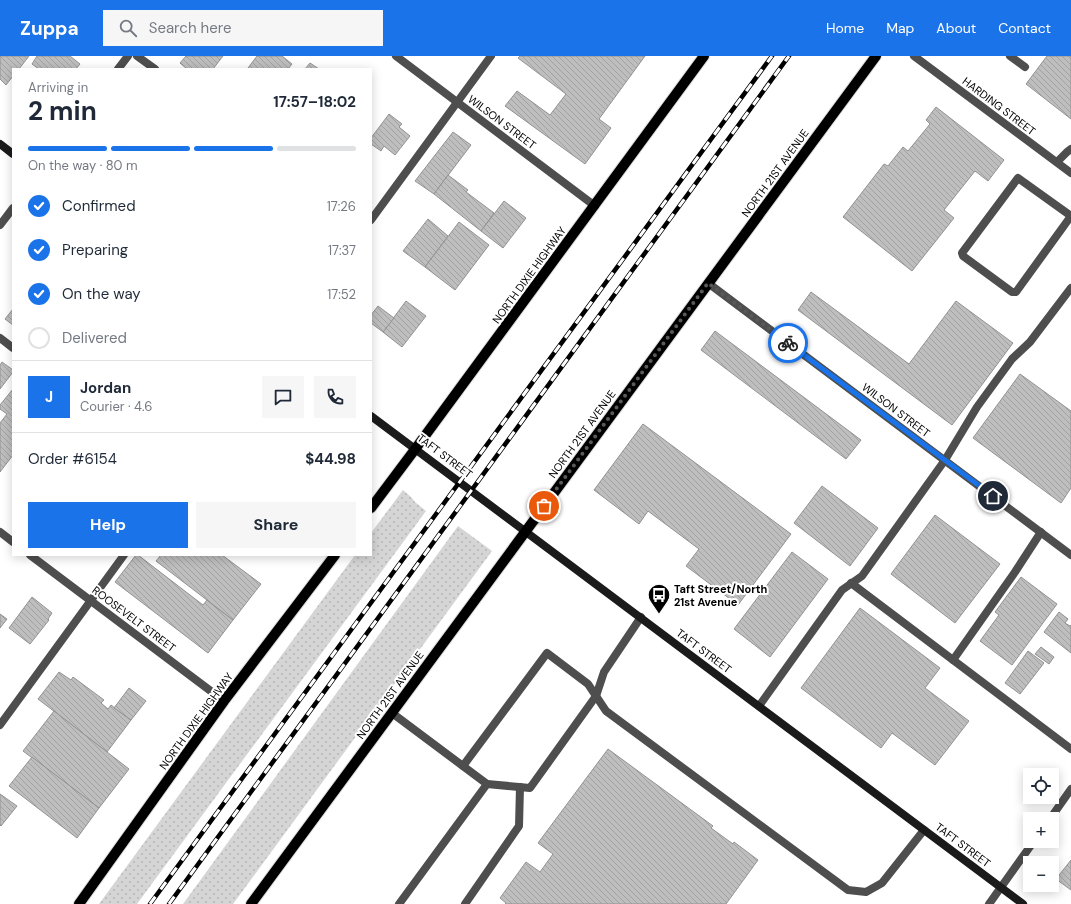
<!DOCTYPE html>
<meta charset="utf-8">
<style>
:root{--surface:#fff;--page:#f6f6f7;--text:#1f2937;--muted:#747a83;--line:#e0e1e3;--accent:#1a73e8}
body{margin:0;font-family:"DM Sans",sans-serif;background:var(--page);color:var(--text);height:100vh;display:flex;flex-direction:column;font-size:15px;white-space:nowrap}
*{box-sizing:border-box;margin:0}
p{font-size:13px;color:var(--muted)}
.icon{flex:none;width:22px;height:22px;fill:none;stroke:currentColor;stroke-width:2;stroke-linecap:round;stroke-linejoin:round}
.map{position:relative;flex:1;overflow:hidden}
.panel{position:absolute;left:12px;top:12px;width:360px;height:488px;display:flex;flex-direction:column;background:var(--surface);border-radius:0px;box-shadow:0 2px 10px #0003}
.panel>*{flex:none}
.buttons{position:absolute;left:1023px;top:712px;display:grid;gap:8px}
.buttons a{display:grid;place-items:center;width:36px;height:36px;border-radius:0px;background:var(--surface);box-shadow:0 2px 10px #0003;font-size:20px}
.pin{position:absolute;display:grid;place-items:center;width:34px;height:34px;color:#fff;margin:-17px;border:2px solid #fff;border-radius:50%;box-shadow:0 1px 4px #0007}
.courier{position:absolute;display:grid;place-items:center;width:40px;height:40px;margin:-20px;border:3px solid #1a73e8;border-radius:50%;background:#fff;color:#222;box-shadow:0 1px 5px #0007}
.summary em{font-style:normal;font-weight:700}
.summary div{display:flex;flex-direction:column-reverse}
.summary{display:flex;align-items:center;justify-content:space-between;height:68px;padding:0 16px}
h1{font-size:26px;font-weight:700;line-height:30px}
.bar{display:grid;grid-template-columns:repeat(4,1fr);gap:6px 4px;align-content:center;height:48px;padding:0 16px}
.bar i{height:5px;border-radius:3px;background:var(--line)}
.bar .active{background:var(--accent)}
.bar p{grid-column:span 4}
.line{display:flex;align-items:center;gap:10px;padding:0 16px;border-top:1px solid var(--line)}
.line div{flex:1}
.round{display:grid;place-items:center;flex:none;width:42px;height:42px;border-radius:0px;background:var(--page)}
ol{padding:0 16px;list-style:none}
li{display:flex;align-items:center;gap:12px;height:44px}
li p{margin-inline-start:auto}
li .icon{padding:4px;border-radius:50%;background:var(--accent);color:#fff;stroke-width:4}
li:last-child{color:var(--muted)}
li i{width:22px;height:22px;border:2px solid var(--line);border-radius:50%}
.primary-button{display:flex;gap:8px;margin-top:auto;padding:8px 16px}
.primary-button a{flex:1;height:46px;border-radius:0px;background:var(--accent);color:#fff;font-size:16px;font-weight:700;line-height:46px;text-align:center}
.primary-button a+a{background:var(--page);color:var(--text)}
header{display:flex;align-items:center;gap:24px;box-sizing:border-box;height:56px;padding:0 20px;background:var(--accent);color:#fff}
header strong{font-size:19px}
nav{display:flex;gap:22px;margin-inline-start:auto;font-size:14px}
.search{width:280px;height:36px;background:var(--page);display:flex;align-items:center;gap:10px;box-sizing:border-box;padding:0 14px;border-radius:0px;color:var(--muted);font-size:15px}
.map>svg:first-child{display:block}
.grass{fill:url(#grass-dots)}
.building{fill:url(#building-back-hatch);stroke:#929292}
.lines{fill:none;stroke-linecap:round;stroke-linejoin:round}
.primary-casing{stroke:#dbdbdb;stroke-width:12}
.lane{stroke:#4e4e4e;stroke-width:8}
.street{stroke:#4e4e4e;stroke-width:8}
.secondary{stroke:#1b1b1b;stroke-width:8}
.primary{stroke:#000;stroke-width:10}
.rail-casing{stroke:#000;stroke-width:4.5}
.rail{stroke:#fff;stroke-width:3;stroke-dasharray:9;stroke-linecap:butt}
.done{stroke:#595959;stroke-width:4;stroke-dasharray:0 7.2}
.route{stroke:#1a73e8;stroke-width:5}
.labels{text-anchor:middle;dominant-baseline:central;stroke-width:4;stroke-linejoin:round;paint-order:stroke}
.street-label{font-size:11px;fill:#000;stroke:#fff}
.poi-label{font-size:11px;font-weight:bold;fill:#000;stroke:#fff;text-anchor:start}
</style>
<header>
<strong>Zuppa</strong>
<div class="search"><svg class="icon" aria-label="search" viewBox="0 0 24 24"><circle cx="10" cy="10" r="6"/><path d="M15 15l6 6"/></svg>Search here</div>
<nav><a>Home</a><a>Map</a><a>About</a><a>Contact</a></nav>
</header>
<div class="map">
<svg width="1071" height="848" viewBox="0 0 1071 848">
<defs>
<pattern id="grass-dots" width="8" height="8" patternUnits="userSpaceOnUse"><rect width="8" height="8" fill="#d5d5d5"/><path d="M2 2h.1M6 6h.1" fill="none" stroke="#b5b5b5" stroke-width="1.8" stroke-linecap="round"/></pattern>
<pattern id="building-back-hatch" width="6" height="6" patternUnits="userSpaceOnUse"><rect width="6" height="6" fill="#bebebe"/><path d="M-1 5l2 2M0 0l6 6M5-1l2 2" fill="none" stroke="#a2a2a2"/></pattern>
</defs>
<rect width="100%" height="100%" fill="#fff"/>
<g class="grass">
<polygon points="403,434 411,441 415,446 426,455 137,848 99,848 355,499 371,499 371,477"/>
<polygon points="458,470 492,495 233,848 183,848"/>
</g>
<g class="building">
<polygon points="0,0 29,0 19,13 13,13 13,20 6,29 0,23"/>
<polygon points="37,0 70,0 80,8 76,13 39,13 32,8"/>
<polygon points="186,0 223,0 213,13 187,13 180,7"/>
<polygon points="257,0 282,0 292,8 288,13 250,13 248,12"/>
<polygon points="520,0 645,0 599,63 611,72 585,108 505,50 517,35 550,59 566,38 518,2"/>
<polygon points="1047,0 1071,0 1071,63 1026,28"/>
<polygon points="310,7 319,13 305,13"/>
<polygon points="936,51 1004,104 988,125 975,115 944,154 954,162 912,215 843,161 884,108 888,110 903,91 908,95 930,68 926,64"/>
<polygon points="389,58 402,68 399,71 410,80 395,99 384,90 381,95 371,88 371,82"/>
<polygon points="453,76 471,89 434,138 415,125"/>
<polygon points="448,119 468,134 466,136 494,157 481,175 434,138"/>
<polygon points="504,145 526,162 503,192 481,175"/>
<polygon points="428,163 448,180 425,211 403,195"/>
<polygon points="459,166 489,189 455,234 425,211"/>
<polygon points="811,236 909,308 956,245 1013,287 952,369 798,254"/>
<polygon points="406,245 426,260 402,291 383,276"/>
<polygon points="378,250 394,262 383,276 371,267 371,259"/>
<polygon points="13,253 13,269 5,263"/>
<polygon points="715,275 861,384 846,403 701,294"/>
<polygon points="2,306 13,314 13,316 0,333 0,309"/>
<polygon points="1020,318 1071,355 1071,432 1061,447 973,382"/>
<polygon points="13,333 13,399 0,416 0,367 7,358 0,353 0,349"/>
<polygon points="643,368 791,478 738,549 686,510 699,493 648,455 639,468 594,434"/>
<polygon points="822,430 878,472 850,510 794,467"/>
<polygon points="935,459 1000,508 955,567 891,518"/>
<polygon points="792,496 828,523 770,601 734,573"/>
<polygon points="136,499 138,499 203,549 207,544 233,564 208,597 115,526"/>
<polygon points="161,499 222,499 261,528 233,564 156,505"/>
<polygon points="1021,521 1057,548 1012,609 980,585 999,559 995,556"/>
<polygon points="32,541 52,557 48,563 49,564 30,588 9,572"/>
<polygon points="860,552 940,612 925,632 969,665 935,709 892,677 881,692 801,632"/>
<polygon points="1059,556 1068,563 1065,567 1070,570 1071,569 1071,597 1044,576"/>
<polygon points="0,558 7,563 0,572"/>
<polygon points="1041,591 1054,601 1049,608 1035,598"/>
<polygon points="1028,595 1044,607 1020,638 1005,627"/>
<polygon points="59,616 71,624 73,621 104,644 101,647 108,653 111,649 131,664 107,696 38,643"/>
<polygon points="129,632 146,645 131,664 114,652"/>
<polygon points="54,655 129,713 99,752 23,695"/>
<polygon points="608,693 713,770 711,772 733,788 734,786 758,804 726,848 505,848 506,847 500,842 526,806 540,816 553,798 538,787"/>
<polygon points="32,701 99,752 77,782 9,730"/>
<polygon points="0,738 17,750 1,770 0,769"/>
<polygon points="1071,804 1071,834 1056,823"/>
</g>
<g class="lines">
<g class="primary-casing">
<g id="primary">
<polyline points="371,452 416,392 704,0"/>
<polyline points="79,848 224,645 335,499"/>
<polyline points="251,848 876,0"/>
</g>
</g>
<g class="lane">
<polyline points="137,0 155,13"/>
<polyline points="1010,0 1025,11"/>
<polyline points="1057,106 1067,96 1071,93"/>
<polygon points="1018,122 1071,160 1016,236 1012,236 963,200 962,197"/>
<polyline points="371,164 491,0"/>
<polyline points="0,282 13,292"/>
<polyline points="851,527 1071,693"/>
<polyline points="953,604 1015,516 1041,476"/>
<polyline points="759,650 842,534 862,520 945,404 977,351 1012,303 1030,286 1071,232"/>
<polyline points="392,657 487,728 399,848"/>
<polyline points="0,669 124,499"/>
<polyline points="463,710 547,597 588,628 606,655 848,834 866,836 882,827 924,774"/>
<polyline points="487,728 530,732 596,640 604,616 641,561"/>
<polyline points="465,848 519,770 520,731"/>
</g>
<g class="street">
<polyline points="396,0 595,150"/>
<polyline points="914,0 1071,117"/>
<polyline points="118,13 128,0"/>
<polyline points="0,169 13,152"/>
<polyline points="708,227 1071,499"/>
<polyline points="0,476 13,486"/>
<polyline points="30,499 224,645"/>
<polyline points="1050,763 1071,733"/>
<polyline points="989,848 1034,785"/>
</g>
<g class="secondary">
<polyline points="0,88 13,98"/>
<polyline points="371,360 1023,848"/>
</g>
<use href="#primary" class="primary"/>
<g class="rail-casing">
<g id="rail">
<polyline points="150,848 772,0"/>
<polyline points="169,848 789,0"/>
</g>
</g>
<use href="#rail" class="rail"/>
</g>
<g class="lines">
<polyline class="done" points="544,450 708,227 788,287"/>
<polyline class="route" points="788,287 993,440"/>
</g>
<defs>
<g id="bus-pin" transform="scale(1.15)"><path d="M0 17L-7.5 6A9.5 9.5 0 1 1 7.5 6Z" fill="#000" stroke="#fff"/><path d="M-5-6H5V4H4V6H2V4H-2V6H-4V4H-5ZM-3.5-4V0h7V-4ZM-3.5 1.2v1.5H-2V1.2ZM2 1.2v1.5H3.5V1.2Z" fill="#fff"/></g>
</defs>
<g fill-rule="evenodd">
<use href="#bus-pin" x="659" y="539"/>
</g>
<g class="labels">
<g class="street-label">
<text transform="translate(999 50) rotate(37)">HARDING STREET</text>
<text transform="translate(502 66) rotate(37)">WILSON STREET</text>
<text transform="translate(775 117) rotate(-54)">NORTH 21ST AVENUE</text>
<text transform="translate(529 219) rotate(-54)">NORTH DIXIE HIGHWAY</text>
<text transform="translate(896 354) rotate(37)">WILSON STREET</text>
<text transform="translate(582 378) rotate(-54)">NORTH 21ST AVENUE</text>
<text transform="translate(445 400) rotate(37)">TAFT STREET</text>
<text transform="translate(134 563) rotate(37)">ROOSEVELT STREET</text>
<text transform="translate(704 595) rotate(37)">TAFT STREET</text>
<text transform="translate(390 639) rotate(-54)">NORTH 21ST AVENUE</text>
<text transform="translate(196 665) rotate(-54)">NORTH DIXIE HIGHWAY</text>
<text transform="translate(963 789) rotate(37)">TAFT STREET</text>
</g>
<g class="poi-label">
<text x="674" y="533">Taft Street/North<tspan x="674" dy="13">21st Avenue</tspan></text>
</g>
</g>
</svg>
<div class="buttons">
<a><svg class="icon" aria-label="locate" viewBox="0 0 24 24"><circle cx="12" cy="12" r="6"/><path d="M12 2v4M12 18v4M2 12h4M18 12h4"/></svg></a>
<a>+</a>
<a>−</a>
</div>
<div class="pin" style="left:544px;top:450px;background:#ea580c"><svg class="icon" aria-label="bag" viewBox="0 0 24 24"><path d="M5 8h14l-1 12H6zM9 8a3 3 0 0 1 6 0"/></svg></div>
<div class="pin" style="left:993px;top:440px;background:#1f2937"><svg class="icon" aria-label="home" viewBox="0 0 24 24"><path d="M3 11l9-7 9 7M6 9v11h12V9"/></svg></div>
<div class="courier" style="left:788px;top:287px"><svg class="icon" aria-label="bike" viewBox="0 0 24 24"><circle cx="6" cy="16" r="4"/><circle cx="18" cy="16" r="4"/><path d="M6 16l4-8h5l3 8M10 8l3 8H6M13 5h3"/></svg></div>
<section class="panel">
<div class="summary"><div><h1>2 min</h1><p>Arriving in</p></div><em>17:57–18:02</em></div>
<div class="bar"><i class="active"></i><i class="active"></i><i class="active"></i><i></i><p>On the way · 80 m</p></div>
<ol>
<li><svg class="icon" aria-label="check" viewBox="0 0 24 24"><path d="M5 12l5 5 9-10"/></svg>Confirmed<p>17:26</p></li>
<li><svg class="icon" aria-label="check" viewBox="0 0 24 24"><path d="M5 12l5 5 9-10"/></svg>Preparing<p>17:37</p></li>
<li><svg class="icon" aria-label="check" viewBox="0 0 24 24"><path d="M5 12l5 5 9-10"/></svg>On the way<p>17:52</p></li>
<li><i></i>Delivered</li>
</ol>
<div class="line" style="height:72px"><b class="round" style="background:var(--accent);color:#fff">J</b><div><b>Jordan</b><p>Courier · 4.6</p></div><a class="round"><svg class="icon" aria-label="chat" viewBox="0 0 24 24"><path d="M4 5h16v11H9l-5 4z"/></svg></a><a class="round"><svg class="icon" aria-label="phone" viewBox="0 0 24 24"><path d="M5 4h4l2 5-3 2q2 4 5 5l2-3 5 2v4C11 20 4 13 5 4z"/></svg></a></div>
<div class="line" style="height:52px"><div>Order #6154</div><b>$44.98</b></div>
<div class="primary-button"><a>Help</a><a>Share</a></div>
</section>
</div>
